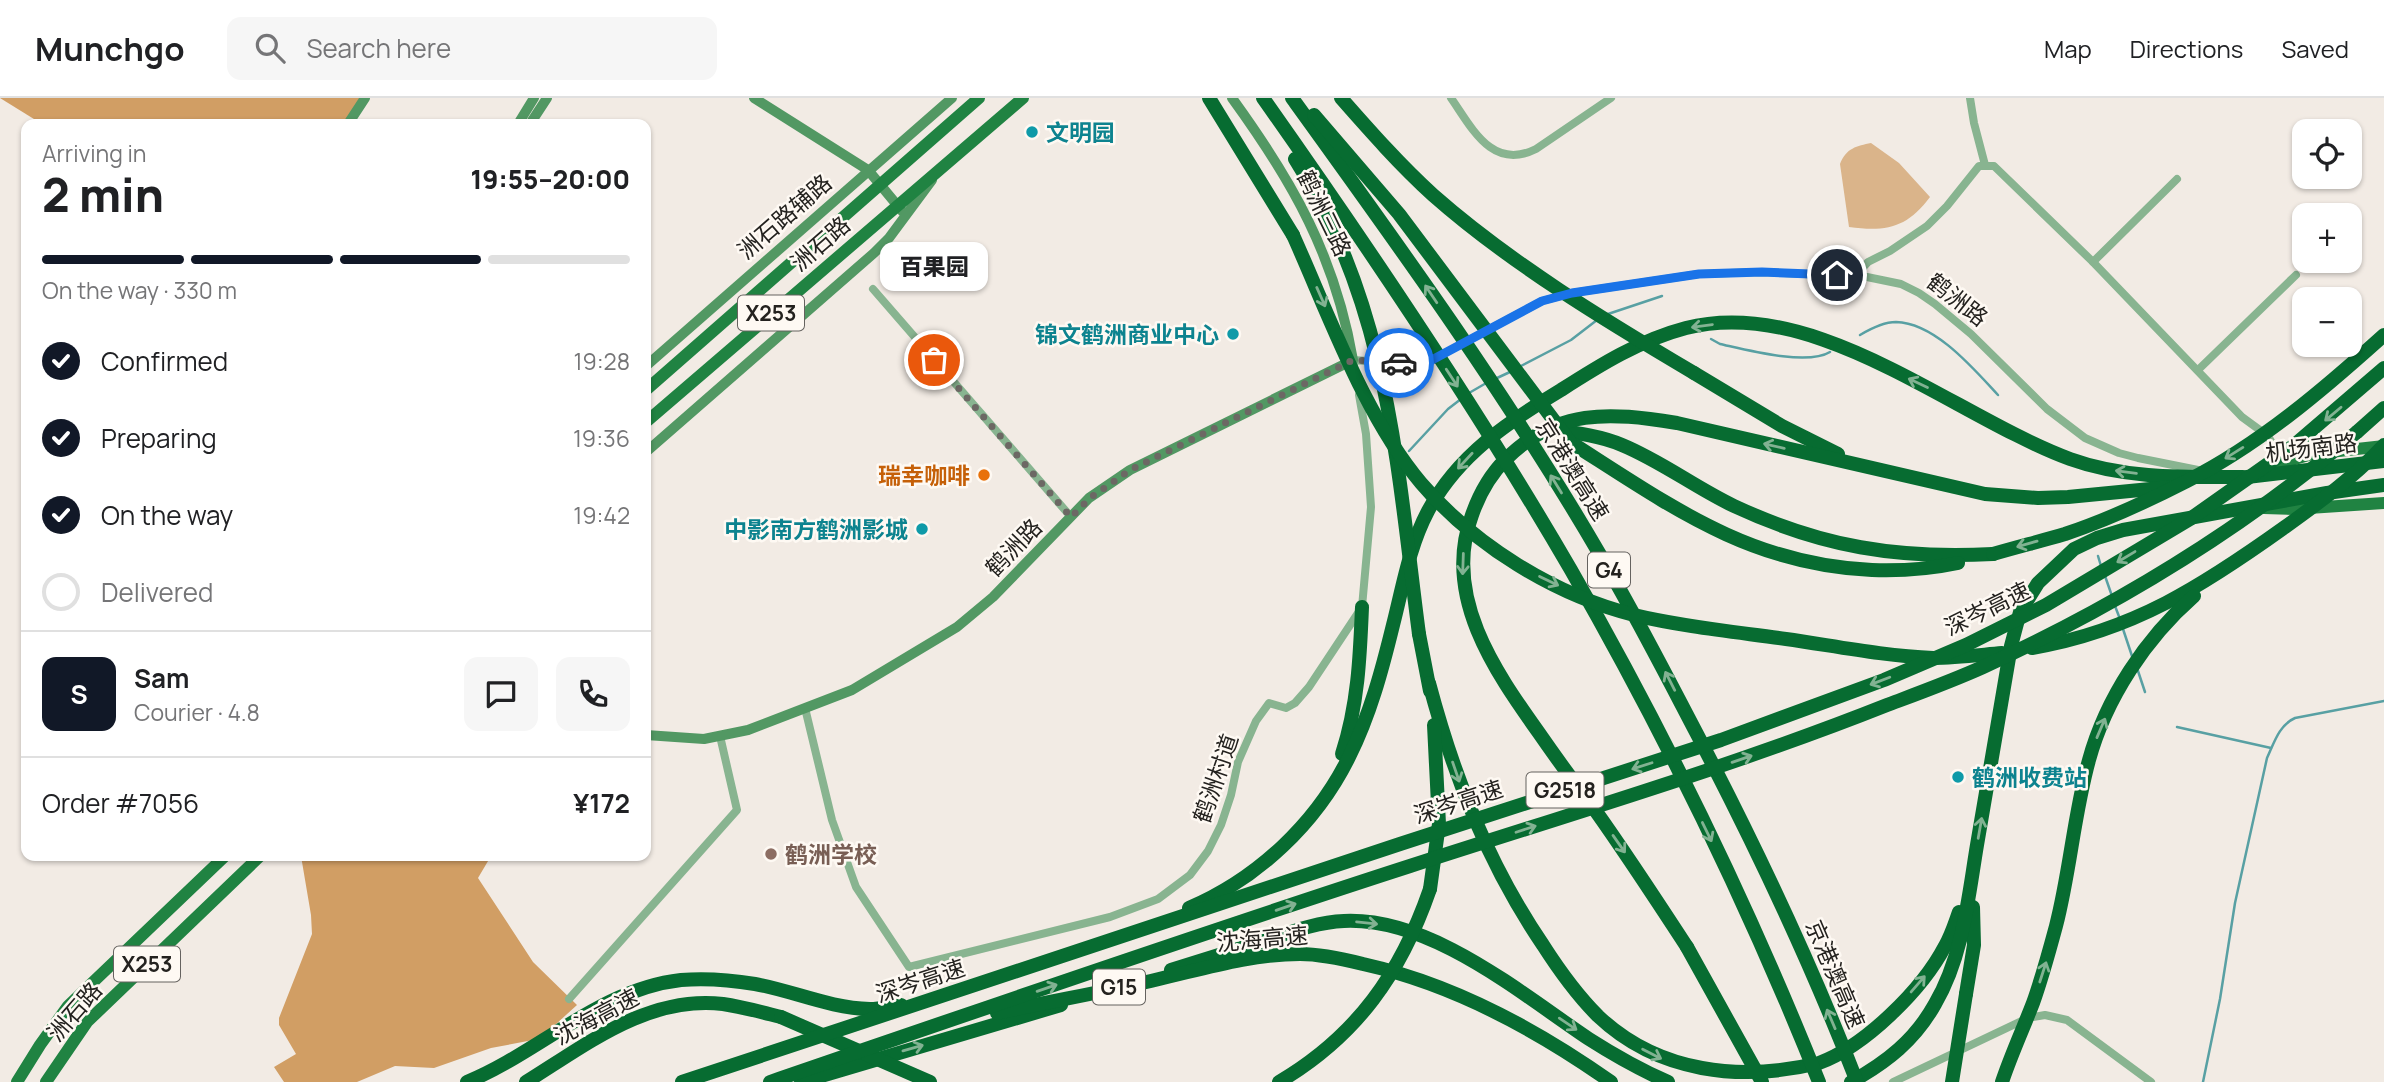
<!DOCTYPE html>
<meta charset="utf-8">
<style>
:root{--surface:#fff;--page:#f6f6f6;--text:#202124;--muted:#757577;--line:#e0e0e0;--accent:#111827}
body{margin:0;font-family:Manrope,"Noto Sans SC",sans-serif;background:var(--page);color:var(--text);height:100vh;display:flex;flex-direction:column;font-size:26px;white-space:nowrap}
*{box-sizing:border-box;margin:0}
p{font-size:23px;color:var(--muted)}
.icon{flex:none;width:38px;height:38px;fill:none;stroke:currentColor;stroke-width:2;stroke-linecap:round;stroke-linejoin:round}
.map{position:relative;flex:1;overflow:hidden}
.drawer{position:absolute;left:21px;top:21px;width:630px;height:742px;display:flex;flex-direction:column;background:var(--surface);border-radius:14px;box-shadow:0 2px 5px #0004}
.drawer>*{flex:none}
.tools{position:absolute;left:2292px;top:21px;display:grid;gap:14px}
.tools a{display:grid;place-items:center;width:70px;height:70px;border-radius:14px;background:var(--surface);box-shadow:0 2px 5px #0004;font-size:35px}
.pin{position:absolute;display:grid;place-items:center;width:60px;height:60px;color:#fff;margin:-30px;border:4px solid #fff;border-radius:50%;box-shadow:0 2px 7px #0007}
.courier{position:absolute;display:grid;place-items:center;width:70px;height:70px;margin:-35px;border:5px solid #1a73e8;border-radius:50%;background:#fff;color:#222;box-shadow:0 2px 9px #0007}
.bubble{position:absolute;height:49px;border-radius:14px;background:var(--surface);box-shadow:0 2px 5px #0004;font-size:23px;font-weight:800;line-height:49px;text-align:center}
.headline em{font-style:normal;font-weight:800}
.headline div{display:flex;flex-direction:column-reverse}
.headline{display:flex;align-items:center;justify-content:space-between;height:119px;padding:0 21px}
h1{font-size:46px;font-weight:800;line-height:52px}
.bar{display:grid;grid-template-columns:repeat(4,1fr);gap:10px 7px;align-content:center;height:84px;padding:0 21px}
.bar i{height:9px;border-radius:5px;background:var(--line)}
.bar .on{background:var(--accent)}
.bar p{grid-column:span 4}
.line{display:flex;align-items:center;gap:18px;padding:0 21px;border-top:2px solid var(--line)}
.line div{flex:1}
.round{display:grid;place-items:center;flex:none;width:74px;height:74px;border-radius:14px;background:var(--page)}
ol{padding:0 21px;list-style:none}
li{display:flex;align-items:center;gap:21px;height:77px}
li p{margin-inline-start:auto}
li .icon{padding:7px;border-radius:50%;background:var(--accent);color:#fff;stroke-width:4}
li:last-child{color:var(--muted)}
li i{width:38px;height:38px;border:4px solid var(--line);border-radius:50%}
header{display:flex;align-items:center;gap:42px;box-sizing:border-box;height:98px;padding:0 35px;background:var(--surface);border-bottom:2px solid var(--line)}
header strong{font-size:33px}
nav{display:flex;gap:38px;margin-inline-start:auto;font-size:24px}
.search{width:490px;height:63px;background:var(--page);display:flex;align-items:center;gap:18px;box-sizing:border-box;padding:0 24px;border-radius:14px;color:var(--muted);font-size:26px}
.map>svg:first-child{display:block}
.green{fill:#dab48a}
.forest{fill:#d19e64}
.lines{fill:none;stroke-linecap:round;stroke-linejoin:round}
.stream{stroke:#58a0a3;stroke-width:2.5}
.street{stroke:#88b490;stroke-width:8}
.secondary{stroke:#529863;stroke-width:10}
.primary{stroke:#208342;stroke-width:12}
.highway{stroke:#076c31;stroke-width:14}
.highway-bridge{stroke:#076c31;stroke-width:14}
.oneway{stroke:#82b292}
.done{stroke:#6c6864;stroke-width:7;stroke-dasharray:0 12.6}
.route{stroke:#1a73e8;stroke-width:9}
.culture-dot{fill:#0f9aa8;stroke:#fef9f3;stroke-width:2.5}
.food-dot{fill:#e8710a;stroke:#fef9f3;stroke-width:2.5}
.education-dot{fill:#8d6e63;stroke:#fef9f3;stroke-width:2.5}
.labels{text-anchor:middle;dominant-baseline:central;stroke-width:5;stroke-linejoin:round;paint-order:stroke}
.shield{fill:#fef9f3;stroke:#65625f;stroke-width:2}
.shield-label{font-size:21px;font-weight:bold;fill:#24221f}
.culture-label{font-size:23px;font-weight:bold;fill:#0d838f;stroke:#fef9f3;text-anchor:start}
.street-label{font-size:23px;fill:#24221f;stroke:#fef9f3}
.food-label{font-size:23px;font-weight:bold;fill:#c56008;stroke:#fef9f3;text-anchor:end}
.education-label{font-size:23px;font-weight:bold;fill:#785e54;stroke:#fef9f3;text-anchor:start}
</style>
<header>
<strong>Munchgo</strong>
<div class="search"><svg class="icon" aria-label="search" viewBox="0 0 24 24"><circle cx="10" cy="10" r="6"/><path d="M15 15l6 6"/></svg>Search here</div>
<nav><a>Map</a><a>Directions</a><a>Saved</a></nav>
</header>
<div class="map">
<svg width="2384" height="984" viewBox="0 0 2384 984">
<rect width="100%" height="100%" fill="#f2ebe4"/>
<path class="green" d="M1871,45l28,20 31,34c-23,31 -44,35 -81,30l-9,-63c6,-16 17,-18 31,-21z"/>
<g class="forest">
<polygon points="0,0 365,0 348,26 42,26"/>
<polygon points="301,758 491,758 478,780 533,864 577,907 544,937 533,942 491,950 434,970 395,968 357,984 284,984 274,969 296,956 279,927 279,920 312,836 311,817"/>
</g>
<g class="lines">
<g class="stream">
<polyline points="1605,217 1662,198"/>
<path d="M1860,237c10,-6 23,-13 36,-13 39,1 77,46 102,73"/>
<path d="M1711,241l9,5c27,6 87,22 110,8"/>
<polyline points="1519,269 1571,242 1597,222"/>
<polyline points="1497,280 1510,274"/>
<polyline points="1469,295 1488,284"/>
<polyline points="1409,353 1448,311 1461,301"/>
<polyline points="2098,458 2101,468"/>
<polyline points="2105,478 2112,498"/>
<polyline points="2115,508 2120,521"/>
<polyline points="2123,531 2132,558"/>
<polyline points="2137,570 2145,594"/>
<polyline points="2177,629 2271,650"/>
<path d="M2203,984l17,-83 15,-96 32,-145c7,-15 12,-33 28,-40l89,-17"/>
</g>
<g class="street">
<path d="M1451,0c21,30 41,73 85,51l75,-51"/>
<polyline points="1970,0 1974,25 1985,67"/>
<polyline points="2093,164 2177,81"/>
<polyline points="1855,178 1868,164 1890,153 1927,128 1947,108 1979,68 1994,68 2093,164 2242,319 2268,338 2281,361"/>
<polyline points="873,191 1071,419"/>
<polyline points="1354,267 1353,262 1410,266 1430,263 1542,203 1572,195 1699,176 1762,174 1867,179 1901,186 1919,195 1935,206 1971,236 2047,311 2085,340 2119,355 2138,360 2203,373"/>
<polyline points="2198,272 2296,177"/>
<polyline points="805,610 832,722 856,789 909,869 1110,819 1158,801 1190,777 1208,753 1221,727 1231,697 1238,664 1256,623 1269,605 1286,610 1295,605 1309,589 1362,509 1371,409 1366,336 1359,297"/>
<polyline points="569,901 737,712 720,638"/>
<polyline points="1893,984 2028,920 2045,917 2067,922 2151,984"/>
</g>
<g class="secondary">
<polyline points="754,0 868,72 902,113"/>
<polyline points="348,26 365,0"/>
<polyline points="518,26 534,0"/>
<polyline points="530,26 547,0"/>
<polyline points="646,268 952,0"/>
<polyline points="646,354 874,155 889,140 932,82"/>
<path d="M646,637l58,4 44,-9 104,-40 105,-63 36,-30 96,-99 41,-28 223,-110c-18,-104 -60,-178 -121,-262"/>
</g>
<g class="primary">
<polyline points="646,292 979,0"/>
<polyline points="646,324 1023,0"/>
<polyline points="2271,368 2312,356 2384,348"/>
<polyline points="2264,410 2294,411 2384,405"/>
<polyline points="17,984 40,947 68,908 225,758"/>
<polyline points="46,984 87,924 260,758"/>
</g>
<g class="highway">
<polyline points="1209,0 1293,137"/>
<polyline points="1694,275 1782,328 1838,356"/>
<path d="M1554,332c23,3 47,6 68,15 39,16 74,43 112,61 88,41 163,53 259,48"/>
<polyline points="2357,334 2384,310"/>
<path d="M1570,344c99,63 180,123 302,128 29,1 58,-1 86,-7"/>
<polyline points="2247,379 2384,363"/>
<polyline points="1419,536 1430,593"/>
<path d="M1429,585c25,94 59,181 114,262 16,25 34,50 55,71 60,57 143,66 221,47 46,-17 103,-73 126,-117 6,-10 10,-23 14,-34"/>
<path d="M1342,656c16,-49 18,-97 20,-147"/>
<polyline points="1430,791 1439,726 1434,627"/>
<path d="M1189,810c68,-29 127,-84 160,-151 21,-42 33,-87 44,-132 10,-39 16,-78 35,-114 30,-56 80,-89 133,-121 39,-25 79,-50 125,-62 130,-33 268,88 384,131 55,20 115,18 173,18"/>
<path d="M1687,849c-30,-46 -60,-92 -92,-137 -19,-25 -38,-51 -56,-77 -45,-63 -97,-138 -67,-218 7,-20 18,-40 33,-55 52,-52 104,-48 172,-37l308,71 53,4 30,-1 103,-10"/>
<path d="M1171,872c32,-10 64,-20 96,-30 24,-8 51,-18 77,-19 87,-4 176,72 245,118 25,16 52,31 79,43"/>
<polyline points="1966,896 1974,847 1973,809"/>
<path d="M467,984c73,-30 133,-93 214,-102 25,-2 50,0 74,4 39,7 74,24 115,25 10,0 21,-3 31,-4"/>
<path d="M526,984c60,-37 122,-87 197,-78 20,3 38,8 58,13"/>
<polyline points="801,984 1061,907"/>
<path d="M1851,984c36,-20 64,-42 84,-78 28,-48 33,-105 42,-159 11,-66 22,-132 34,-199l9,-34 18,-29 36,-34 23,-11 26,-8 204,-37 57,-8"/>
</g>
<g class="highway-bridge">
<path d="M1263,0c108,153 214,310 308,472 94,164 178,337 248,512"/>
<path d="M1292,0c107,148 215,297 307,455 35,59 66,120 98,181 59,113 114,229 160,348"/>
<path d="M1341,0c29,33 59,67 92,97 77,68 173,126 261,178"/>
<polyline points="1314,17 1399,116 1570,344"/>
<path d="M1295,61c94,147 102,308 124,475"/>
<path d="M1293,137c36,80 72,182 128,248 54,63 134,112 213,132 50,12 102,17 152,24 49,7 98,17 147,19 23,0 46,-3 69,-5"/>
<path d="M1993,456c24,-7 48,-13 72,-20 42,-14 83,-33 122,-53 73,-37 137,-92 197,-146"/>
<path d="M2032,550c101,-17 172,-63 253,-121 35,-25 70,-51 99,-82"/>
<polyline points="1687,849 1762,984"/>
<path d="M997,915c54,-12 108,-21 162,-34 47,-11 92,-25 141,-25 21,0 43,5 63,10 90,20 173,65 248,118"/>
<polyline points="781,919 930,984"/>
<polyline points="682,984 1400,746 1721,642 1884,582 1966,547 2046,507 2190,421 2292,349 2384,270"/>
<path d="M770,984c213,-73 426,-147 640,-216 160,-52 321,-99 477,-161 32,-12 65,-24 96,-38 135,-62 261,-139 374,-235"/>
<path d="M1279,984c78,-46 122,-109 151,-193"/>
<polyline points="1952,984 1966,896"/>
<path d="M2002,984c9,-27 21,-53 31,-79 9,-25 16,-51 23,-77 14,-54 18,-112 33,-166 17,-62 57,-122 105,-164"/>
</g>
</g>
<defs><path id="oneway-shaft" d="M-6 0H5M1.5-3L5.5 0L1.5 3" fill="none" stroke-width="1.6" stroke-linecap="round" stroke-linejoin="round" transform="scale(1.75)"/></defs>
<g class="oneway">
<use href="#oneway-shaft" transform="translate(1431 196) rotate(-124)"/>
<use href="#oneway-shaft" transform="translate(1321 199) rotate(66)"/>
<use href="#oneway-shaft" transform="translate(1702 228) rotate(172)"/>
<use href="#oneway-shaft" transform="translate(1452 280) rotate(57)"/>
<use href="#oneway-shaft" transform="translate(1918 285) rotate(-155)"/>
<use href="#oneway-shaft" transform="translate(2333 316) rotate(140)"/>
<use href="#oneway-shaft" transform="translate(1774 348) rotate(-167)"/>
<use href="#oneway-shaft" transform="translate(2234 355) rotate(148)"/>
<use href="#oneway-shaft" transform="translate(1465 363) rotate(133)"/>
<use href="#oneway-shaft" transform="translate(2126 374) rotate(-173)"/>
<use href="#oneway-shaft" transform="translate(1556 386) rotate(-122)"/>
<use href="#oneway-shaft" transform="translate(2027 446) rotate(164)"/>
<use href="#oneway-shaft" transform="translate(2126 459) rotate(149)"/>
<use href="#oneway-shaft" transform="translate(1463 466) rotate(92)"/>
<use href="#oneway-shaft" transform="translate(1549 483) rotate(26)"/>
<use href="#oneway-shaft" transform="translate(1670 583) rotate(-117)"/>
<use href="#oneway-shaft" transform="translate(1880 583) rotate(159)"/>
<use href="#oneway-shaft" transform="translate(2101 630) rotate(-67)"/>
<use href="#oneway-shaft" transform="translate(1742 661) rotate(-19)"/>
<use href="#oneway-shaft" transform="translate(1642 668) rotate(162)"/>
<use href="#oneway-shaft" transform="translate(1456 674) rotate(71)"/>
<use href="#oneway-shaft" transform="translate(1980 730) rotate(-80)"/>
<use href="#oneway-shaft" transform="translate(1526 731) rotate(-18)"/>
<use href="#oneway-shaft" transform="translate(1707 734) rotate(64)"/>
<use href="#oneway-shaft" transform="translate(1619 746) rotate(55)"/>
<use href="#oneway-shaft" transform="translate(1286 809) rotate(-19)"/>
<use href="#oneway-shaft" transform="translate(1367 825) rotate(6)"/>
<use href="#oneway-shaft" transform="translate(2043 874) rotate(-72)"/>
<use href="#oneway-shaft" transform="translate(1918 886) rotate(-49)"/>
<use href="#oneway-shaft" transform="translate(1047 890) rotate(-19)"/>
<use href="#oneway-shaft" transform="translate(1831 921) rotate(-113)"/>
<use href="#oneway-shaft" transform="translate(1568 926) rotate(34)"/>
<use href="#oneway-shaft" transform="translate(913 950) rotate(-16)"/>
<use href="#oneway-shaft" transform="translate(1652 956) rotate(27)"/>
</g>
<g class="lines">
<polyline class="done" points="934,262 1071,419 1090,400 1130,372 1353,262 1399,265"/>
<polyline class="route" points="1399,265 1430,263 1542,203 1572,195 1699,176 1762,174 1837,177"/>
</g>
<g class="culture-dot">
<circle cx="1032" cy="34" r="7"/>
<circle cx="1233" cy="236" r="7"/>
<circle cx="922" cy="431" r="7"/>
<circle cx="1958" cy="679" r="7"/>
</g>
<circle class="food-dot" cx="984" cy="377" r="7"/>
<circle class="education-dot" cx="771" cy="756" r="7"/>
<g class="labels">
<g class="shield">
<rect x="738" y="197.5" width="66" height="35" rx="5"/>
<rect x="1588" y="454.5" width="42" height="35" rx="5"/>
<rect x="1526.5" y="674.5" width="77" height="35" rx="5"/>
<rect x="114" y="848.5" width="66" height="35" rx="5"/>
<rect x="1093" y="871.5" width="52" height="35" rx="5"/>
</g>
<g class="shield-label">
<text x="771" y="215">X253</text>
<text x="1609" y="472">G4</text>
<text x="1565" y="692">G2518</text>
<text x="147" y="866">X253</text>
<text x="1119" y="889">G15</text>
</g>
<g class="culture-label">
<text x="1046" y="34">文明园</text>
<text x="1219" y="236" text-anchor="end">锦文鹤洲商业中心</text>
<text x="908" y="431" text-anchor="end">中影南方鹤洲影城</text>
<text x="1972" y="679">鹤洲收费站</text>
</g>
<g class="street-label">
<text transform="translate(1325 115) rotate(64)">鹤洲三路</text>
<text transform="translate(784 118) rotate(-41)">洲石路辅路</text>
<text transform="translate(820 145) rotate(-41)">洲石路</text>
<text transform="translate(1958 201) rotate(38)">鹤洲路</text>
<text transform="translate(2311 349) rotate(-7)">机场南路</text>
<text transform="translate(1573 371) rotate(58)">京港澳高速</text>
<text transform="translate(1013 449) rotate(-46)">鹤洲路</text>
<text transform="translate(1987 510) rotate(-26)">深岑高速</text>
<text transform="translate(1215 680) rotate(-71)">鹤洲村道</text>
<text transform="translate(1458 703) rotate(-18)">深岑高速</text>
<text transform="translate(1262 840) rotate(-5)">沈海高速</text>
<text transform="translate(1836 876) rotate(67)">京港澳高速</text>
<text transform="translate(920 882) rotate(-18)">深岑高速</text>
<text transform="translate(74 913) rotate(-49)">洲石路</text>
<text transform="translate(596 918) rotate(-28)">沈海高速</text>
</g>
<g class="food-label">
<text x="970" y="377">瑞幸咖啡</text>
</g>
<g class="education-label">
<text x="785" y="756">鹤洲学校</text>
</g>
</g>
</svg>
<div class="tools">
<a><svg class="icon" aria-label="locate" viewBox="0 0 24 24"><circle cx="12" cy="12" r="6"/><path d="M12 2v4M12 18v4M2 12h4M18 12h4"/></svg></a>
<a>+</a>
<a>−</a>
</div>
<div class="pin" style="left:934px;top:262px;background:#ea580c"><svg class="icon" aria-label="bag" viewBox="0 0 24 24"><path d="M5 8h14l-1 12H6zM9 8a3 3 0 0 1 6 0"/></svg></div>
<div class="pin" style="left:1837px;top:177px;background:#1f2937"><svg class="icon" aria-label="home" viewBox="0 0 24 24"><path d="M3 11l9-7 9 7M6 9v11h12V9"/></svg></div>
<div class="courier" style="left:1399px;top:265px"><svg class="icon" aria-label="car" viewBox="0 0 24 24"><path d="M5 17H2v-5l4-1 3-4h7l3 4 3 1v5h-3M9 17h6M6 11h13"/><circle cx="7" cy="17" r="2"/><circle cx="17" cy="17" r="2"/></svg></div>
<div class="bubble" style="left:880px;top:144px;width:108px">百果园</div>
<section class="drawer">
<div class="headline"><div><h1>2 min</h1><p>Arriving in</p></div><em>19:55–20:00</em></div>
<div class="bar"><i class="on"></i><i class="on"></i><i class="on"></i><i></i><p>On the way · 330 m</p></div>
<ol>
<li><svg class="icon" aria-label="check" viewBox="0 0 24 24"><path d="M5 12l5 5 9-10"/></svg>Confirmed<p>19:28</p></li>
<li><svg class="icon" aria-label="check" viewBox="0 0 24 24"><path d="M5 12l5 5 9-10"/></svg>Preparing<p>19:36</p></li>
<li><svg class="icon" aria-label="check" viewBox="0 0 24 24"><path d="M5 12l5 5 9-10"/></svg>On the way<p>19:42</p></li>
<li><i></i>Delivered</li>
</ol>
<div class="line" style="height:126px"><b class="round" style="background:var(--accent);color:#fff">S</b><div><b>Sam</b><p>Courier · 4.8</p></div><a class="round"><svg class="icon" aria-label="chat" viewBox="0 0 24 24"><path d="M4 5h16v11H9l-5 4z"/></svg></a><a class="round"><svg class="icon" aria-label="phone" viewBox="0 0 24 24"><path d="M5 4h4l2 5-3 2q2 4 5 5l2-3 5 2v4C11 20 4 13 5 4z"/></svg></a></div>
<div class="line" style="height:91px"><div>Order #7056</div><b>¥172</b></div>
</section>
</div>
